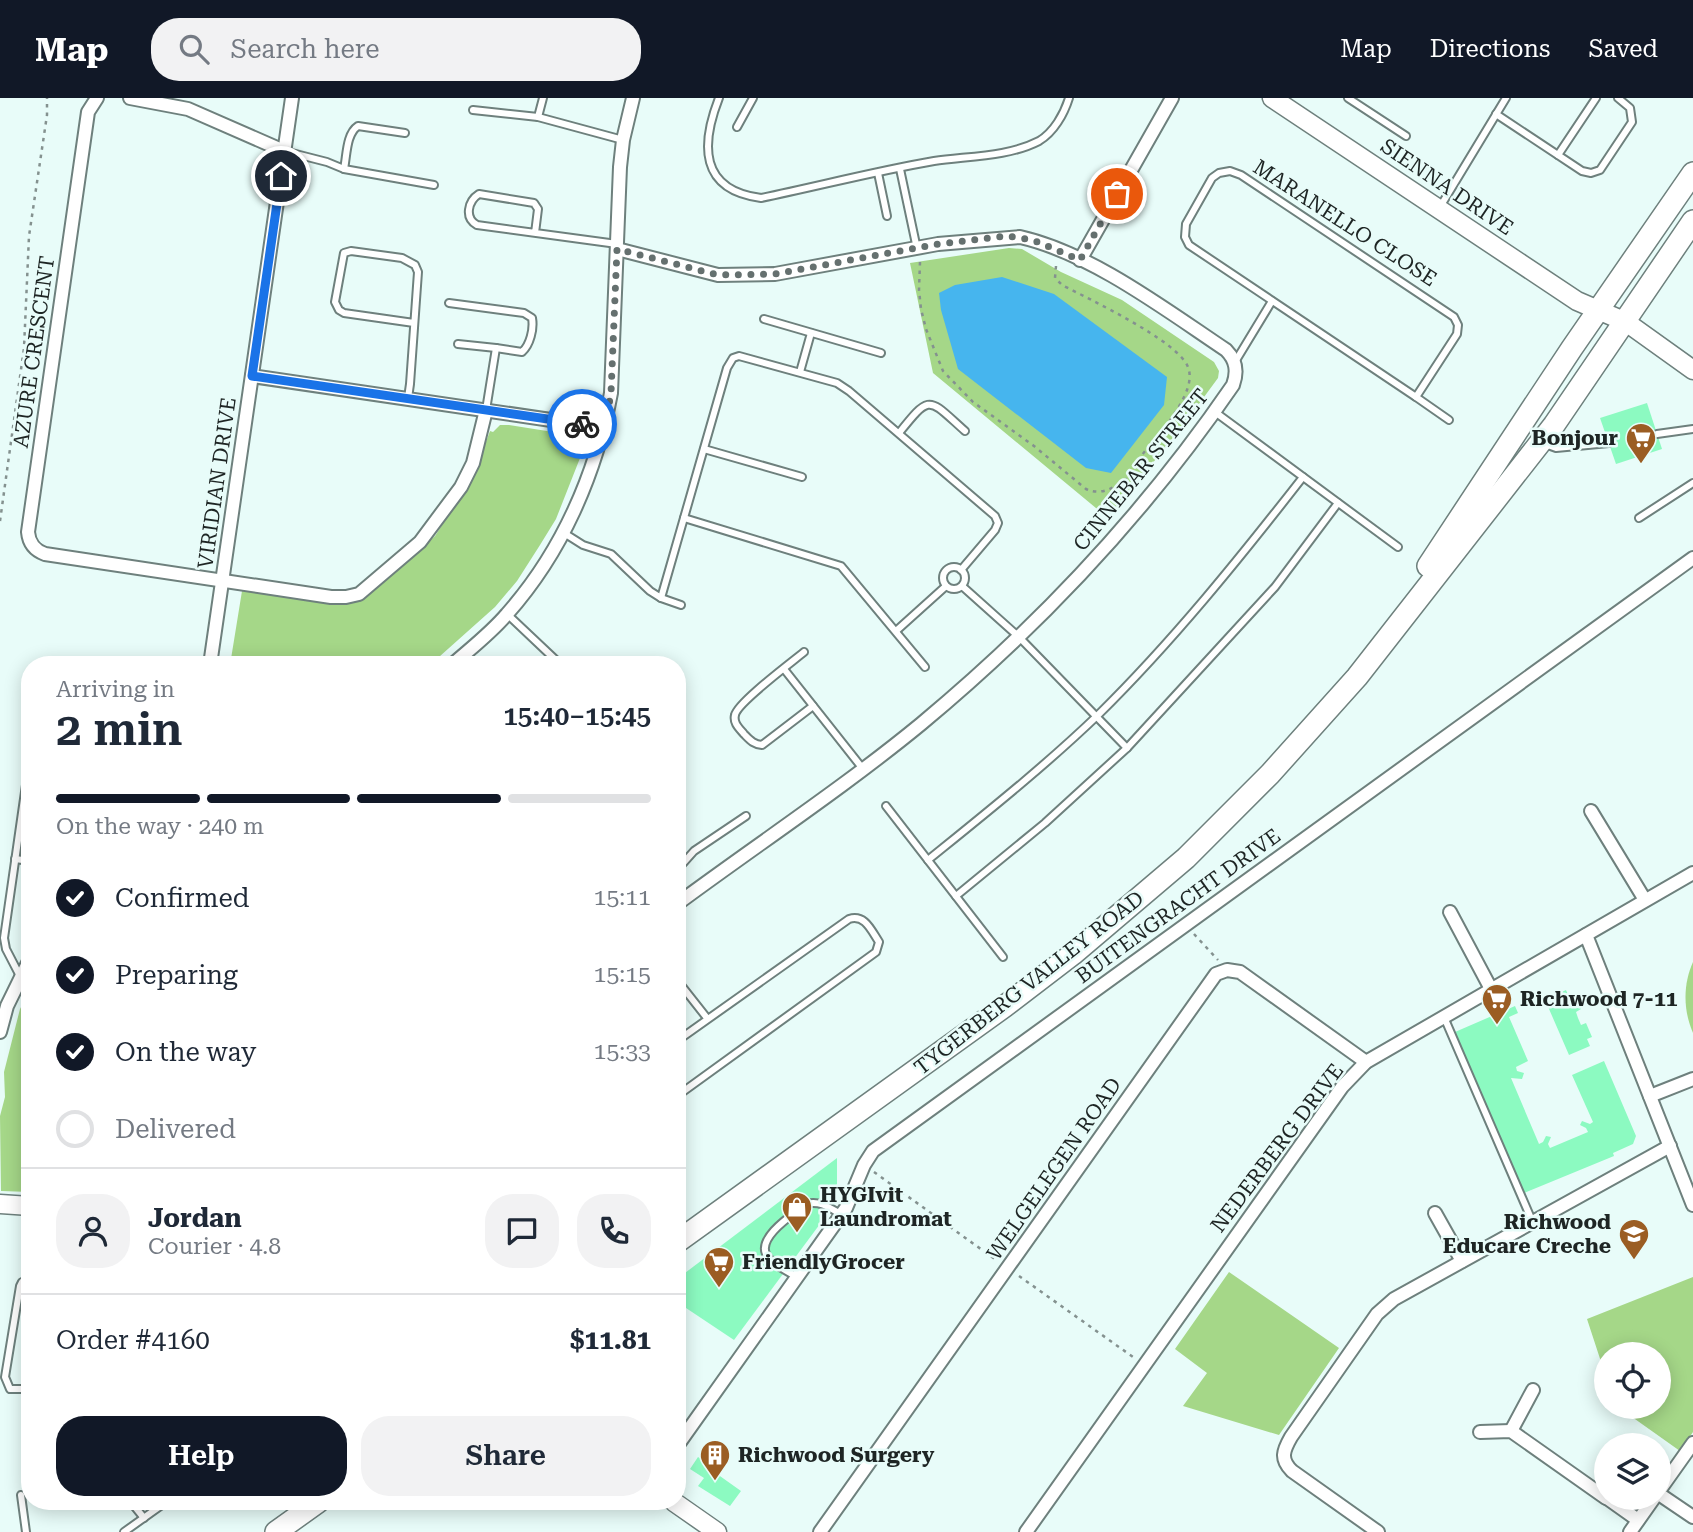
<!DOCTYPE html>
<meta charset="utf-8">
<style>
:root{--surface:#fff;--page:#f2f2f3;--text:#1f2937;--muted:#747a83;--line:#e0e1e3;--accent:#111827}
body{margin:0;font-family:"Roboto Serif",serif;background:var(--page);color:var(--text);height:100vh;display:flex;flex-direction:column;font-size:26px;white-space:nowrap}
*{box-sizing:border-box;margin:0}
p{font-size:23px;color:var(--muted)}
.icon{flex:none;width:38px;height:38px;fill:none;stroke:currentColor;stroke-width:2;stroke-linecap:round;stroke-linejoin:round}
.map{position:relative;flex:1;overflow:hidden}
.side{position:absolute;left:21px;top:558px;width:665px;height:854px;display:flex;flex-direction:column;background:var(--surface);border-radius:28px;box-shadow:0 4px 18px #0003}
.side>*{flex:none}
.buttons{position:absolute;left:1594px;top:1244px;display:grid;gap:14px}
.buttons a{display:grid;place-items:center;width:77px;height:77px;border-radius:50%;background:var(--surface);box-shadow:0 4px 18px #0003;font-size:35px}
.pin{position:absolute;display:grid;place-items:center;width:60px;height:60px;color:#fff;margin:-30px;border:4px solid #fff;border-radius:50%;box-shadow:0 2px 7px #0007}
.courier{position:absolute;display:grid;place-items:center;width:70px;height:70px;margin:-35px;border:5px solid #1a73e8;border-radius:50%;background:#fff;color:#222;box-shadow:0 2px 9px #0007}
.head em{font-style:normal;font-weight:600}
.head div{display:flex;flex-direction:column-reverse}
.head{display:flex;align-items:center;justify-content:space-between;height:119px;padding:0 35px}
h1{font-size:46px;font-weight:600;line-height:52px}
.bar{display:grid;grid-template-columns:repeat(4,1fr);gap:10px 7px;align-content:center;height:84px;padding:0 35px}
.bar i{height:9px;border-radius:5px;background:var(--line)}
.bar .active{background:var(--accent)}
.bar p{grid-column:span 4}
.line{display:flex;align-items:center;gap:18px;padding:0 35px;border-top:2px solid var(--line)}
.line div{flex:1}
.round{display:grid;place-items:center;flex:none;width:74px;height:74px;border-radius:28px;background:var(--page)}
ol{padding:0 35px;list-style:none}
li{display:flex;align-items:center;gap:21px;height:77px}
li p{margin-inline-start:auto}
li .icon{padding:7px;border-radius:50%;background:var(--accent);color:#fff;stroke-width:4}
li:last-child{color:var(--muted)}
li i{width:38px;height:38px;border:4px solid var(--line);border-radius:50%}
.primary-button{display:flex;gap:14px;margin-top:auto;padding:14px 35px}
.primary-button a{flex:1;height:80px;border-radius:28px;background:var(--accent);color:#fff;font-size:28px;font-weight:600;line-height:80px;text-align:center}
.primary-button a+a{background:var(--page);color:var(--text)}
header{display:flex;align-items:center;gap:42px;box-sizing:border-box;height:98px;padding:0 35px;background:var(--accent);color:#fff}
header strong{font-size:33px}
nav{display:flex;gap:38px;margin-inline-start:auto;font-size:24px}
.search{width:490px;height:63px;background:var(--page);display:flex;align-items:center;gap:18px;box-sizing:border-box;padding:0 24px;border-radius:28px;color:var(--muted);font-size:26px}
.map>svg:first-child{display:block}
.green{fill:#a5d788}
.water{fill:#46b5ee}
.building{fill:#8cfac1}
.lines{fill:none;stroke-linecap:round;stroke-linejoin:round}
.lane-casing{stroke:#6e807d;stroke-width:10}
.street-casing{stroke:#6e807d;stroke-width:16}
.secondary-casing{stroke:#6e807d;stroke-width:21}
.primary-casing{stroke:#6e807d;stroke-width:24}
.path{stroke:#84918f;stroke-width:2.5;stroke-dasharray:3.5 5;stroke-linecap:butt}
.lane{stroke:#fff;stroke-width:6}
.street{stroke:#fff;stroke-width:12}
.secondary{stroke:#fff;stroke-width:18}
.primary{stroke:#fff;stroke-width:21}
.done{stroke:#65706f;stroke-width:7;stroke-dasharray:0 12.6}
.route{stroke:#1a73e8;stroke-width:9}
.labels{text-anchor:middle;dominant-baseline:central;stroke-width:5;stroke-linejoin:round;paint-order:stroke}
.street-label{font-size:21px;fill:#1e2524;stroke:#e8fcf9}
.poi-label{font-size:21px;font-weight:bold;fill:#1e2524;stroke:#e8fcf9;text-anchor:start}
</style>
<header>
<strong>Map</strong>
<div class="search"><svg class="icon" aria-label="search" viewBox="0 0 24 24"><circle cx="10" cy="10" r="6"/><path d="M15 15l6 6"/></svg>Search here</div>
<nav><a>Map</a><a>Directions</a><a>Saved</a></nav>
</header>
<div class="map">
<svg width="1693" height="1434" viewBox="0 0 1693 1434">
<rect width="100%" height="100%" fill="#e8fcf9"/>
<g class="green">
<polygon points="1009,150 1022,151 1061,174 1122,202 1214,264 1219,273 1218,280 1182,329 1108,420 933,275 910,165"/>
<polygon points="500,327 509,327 572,337 579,343 582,355 556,421 540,447 517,483 495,509 430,567 230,567 242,493 344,506 363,502 435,438 473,379 490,333 493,334"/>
<path d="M1693,864v71c-10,-23 -10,-49 0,-71z"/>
<polygon points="30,892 30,1094 1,1093 0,1018 5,999 4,974 20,911"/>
<polygon points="1229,1174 1339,1250 1279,1337 1183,1308 1207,1275 1175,1251"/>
<polygon points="1693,1179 1693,1334 1680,1353 1618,1309 1659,1309 1659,1256 1606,1256 1606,1279 1587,1221"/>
</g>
<polygon class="water" points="1002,179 1054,196 1167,279 1164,307 1111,375 1086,370 958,271 941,212 939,195 955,187"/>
<g class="building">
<polygon points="1647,305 1662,351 1616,366 1600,320"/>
<polygon points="1566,892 1569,899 1575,897 1581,911 1576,914 1578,920 1581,927 1586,925 1592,939 1587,941 1590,948 1569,957 1546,904 1538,908 1535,902 1548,896 1549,900"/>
<polygon points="1515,908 1518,915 1509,919 1528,963 1516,969 1517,973 1524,975 1522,981 1511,980 1539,1046 1543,1044 1546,1038 1551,1039 1548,1046 1550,1050 1588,1034 1586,1030 1580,1027 1582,1023 1590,1026 1593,1024 1572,977 1604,963 1636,1038 1633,1046 1613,1055 1614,1058 1524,1095 1455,934"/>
<polygon points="837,1060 837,1103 734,1242 677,1204 677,1181"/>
<polygon points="698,1359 705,1364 703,1366 741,1393 730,1408 698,1388 704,1380 690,1371"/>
</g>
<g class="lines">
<g class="lane-casing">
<g id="lane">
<path d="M719,0c-18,46 -20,92 42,100 58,-12 115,-27 173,-37 34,-5 74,-4 105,-20 15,-9 25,-27 30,-43"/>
<polyline points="1348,0 1406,38"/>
<polyline points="473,12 538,19 623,42"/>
<polyline points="1496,16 1582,73 1591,75 1600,72 1632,24 1630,10 1618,0"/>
<polyline points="538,19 543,0"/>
<polyline points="737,29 753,0"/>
<polyline points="284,53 327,64 344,71 434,87"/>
<polyline points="1558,57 1596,0"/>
<path d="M344,71c3,-14 2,-35 14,-43l47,7"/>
<polyline points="900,71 917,151"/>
<polygon points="1230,73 1241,77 1454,219 1458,227 1457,236 1416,299 1189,147 1185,139 1186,126 1212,80 1219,75"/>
<polyline points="878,75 887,118"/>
<polyline points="1440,109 1506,0"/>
<path d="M535,135l3,-24 -4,-6 -55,-9c-11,7 -15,24 -2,31l140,19"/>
<path d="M449,205l75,10 8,5c2,11 -2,27 -10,34l-26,-4 -10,62"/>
<polyline points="764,221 881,255"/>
<polyline points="458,246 496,250"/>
<polyline points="1235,264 1272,203"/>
<polyline points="800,274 811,235"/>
<polyline points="1416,299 1449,322"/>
<polyline points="408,300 410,286 418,174 415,167 402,160 351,153 344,155 335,204 339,212 344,215 414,225"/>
<polyline points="1215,314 1398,449"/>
<path d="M899,335c32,-40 29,-35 66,-2"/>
<polyline points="1657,336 1693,331"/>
<polyline points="1545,346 1556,350 1609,345"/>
<polyline points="704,351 802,379"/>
<polyline points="684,420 841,468 925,569"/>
<polyline points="1639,420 1693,385"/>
<polyline points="564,435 583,447 611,456 650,493 661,500 681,507"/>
<circle cx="954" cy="480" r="11"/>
<polyline points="962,488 1019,539 1127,650"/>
<polyline points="661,500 727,270 733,260 739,258 837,285 849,293 995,418 998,425 995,432 961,472"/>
<polyline points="507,516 561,567"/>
<polyline points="896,533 946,488"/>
<path d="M804,554c-12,10 -67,51 -69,63 -2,8 4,13 9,19 6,6 9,10 18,11l51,-39"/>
<polyline points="46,567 55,564 76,567"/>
<polyline points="784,571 863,671"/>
<polyline points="886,708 1003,859"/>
<polyline points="15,761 30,763"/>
<path d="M928,762c58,-47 117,-94 170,-145 75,-74 141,-156 205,-238"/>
<polyline points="677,772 694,753 746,718"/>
<polyline points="956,798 1045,725 1127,650 1275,489 1338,405"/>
<polyline points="20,878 6,851 4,840 30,659"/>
<polyline points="677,882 707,920"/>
<polyline points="1444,919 1533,1125"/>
<path d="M677,943l172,-122c16,-5 22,11 30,23l-3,10 -199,144"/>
<path d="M797,1179c-8,-5 -27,-14 -31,-23 -8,-18 28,-40 40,-50 14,-4 24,4 36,11"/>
<polyline points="30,1182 22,1184 20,1188 5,1279 10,1291 30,1291"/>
<polyline points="21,1397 26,1434"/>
<polyline points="131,1404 144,1420"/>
<polyline points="124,1434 166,1404"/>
</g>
</g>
<g class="street-casing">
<g id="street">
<path d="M97,0l-9,14 -60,420c1,11 6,18 17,22l286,43h15l13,-3 61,-52 41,-55 12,-24 13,-53"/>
<polyline points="130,0 188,11 284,53"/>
<path d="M617,151l101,26 57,-1 163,-30 82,-7c71,16 146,73 206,113 10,10 12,21 7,35 -87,127 -194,241 -312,339 -78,64 -163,120 -244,180"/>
<polyline points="1080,162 1172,0"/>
<polyline points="252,278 605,330"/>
<polyline points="210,567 292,0"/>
<path d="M452,567c18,-16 39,-32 55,-51 55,-62 89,-140 104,-221l9,-226 3,-27 10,-42"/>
<polyline points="1591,713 1645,802"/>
<polyline points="1450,814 1491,891"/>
<polyline points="1586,837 1693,1107"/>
<polyline points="0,934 7,908 30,861"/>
<polyline points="1650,998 1693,981"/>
<polyline points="1435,1115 1462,1163"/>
<polyline points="1511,1333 1533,1292"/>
<polyline points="1480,1334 1511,1333 1606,1400"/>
<polyline points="677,1348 846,1110 864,1067 873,1053 1693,460"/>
<polyline points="1659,1393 1693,1345"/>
<polyline points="1659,1396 1693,1419"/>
<polyline points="1607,1400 1638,1422"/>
<polyline points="820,1434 1216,876 1227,872 1240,874 1366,964"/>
<polyline points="1026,1434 1342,989 1366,964 1693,775"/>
<path d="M1378,1434l-86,-61c-12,-12 -9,-20 -1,-34l86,-123 17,-15 276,-153"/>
<polyline points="1630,1434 1654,1400"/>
</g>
</g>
<g class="secondary-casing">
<g id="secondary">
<polyline points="1272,0 1577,203 1626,224 1693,272"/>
<polyline points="0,1106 30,1108"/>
<polyline points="674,1404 717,1434"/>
</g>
</g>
<g class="primary-casing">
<g id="primary">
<polyline points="1428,468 1572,250 1693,75"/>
<polyline points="677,1144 1005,908 1073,856 1186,760 1270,676 1357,579 1554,327 1693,123"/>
<polyline points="276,1434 318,1404"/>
</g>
</g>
<g class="path">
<path d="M920,164l-1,28 2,19 5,20 17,42 30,31 61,44 52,43c18,8 31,-4 46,-14l11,7"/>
<path d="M1056,168l-1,12 7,7c27,14 116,56 126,82 7,18 -10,41 -19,55 -10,17 -33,33 -37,53"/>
<polyline points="0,423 24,250 29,138 47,17 47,0"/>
<polyline points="1194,836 1218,862"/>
<polyline points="874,1074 996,1162"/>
<polyline points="1019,1178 1133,1259"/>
</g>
<use href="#lane" class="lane"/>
<use href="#street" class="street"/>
<use href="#secondary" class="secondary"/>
<use href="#primary" class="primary"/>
</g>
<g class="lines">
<polyline class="done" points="582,326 605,330 611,295 617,151 718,177 775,176 938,146 1007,138 1033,142 1080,162 1117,96"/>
<polyline class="route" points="281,78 252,278 582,326"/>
</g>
<defs>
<g id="supermarket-pin" transform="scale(1.575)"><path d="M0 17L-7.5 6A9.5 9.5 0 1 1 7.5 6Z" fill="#9b5d23" stroke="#e8fcf9"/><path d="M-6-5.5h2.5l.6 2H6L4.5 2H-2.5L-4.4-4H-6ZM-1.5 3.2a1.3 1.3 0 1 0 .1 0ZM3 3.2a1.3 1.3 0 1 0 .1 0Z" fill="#fff"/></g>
<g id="shop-pin" transform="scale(1.575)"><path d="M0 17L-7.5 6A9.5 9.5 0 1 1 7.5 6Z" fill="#9b5d23" stroke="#e8fcf9"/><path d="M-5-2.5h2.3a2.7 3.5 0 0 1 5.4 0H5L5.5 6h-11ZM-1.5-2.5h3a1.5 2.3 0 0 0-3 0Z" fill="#fff"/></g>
<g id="school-pin" transform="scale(1.575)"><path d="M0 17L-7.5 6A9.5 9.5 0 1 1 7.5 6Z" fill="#9b5d23" stroke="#e8fcf9"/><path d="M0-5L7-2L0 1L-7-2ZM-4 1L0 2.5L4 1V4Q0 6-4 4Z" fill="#fff"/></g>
<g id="building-pin" transform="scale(1.575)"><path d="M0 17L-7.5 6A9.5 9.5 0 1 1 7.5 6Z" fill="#9b5d23" stroke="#e8fcf9"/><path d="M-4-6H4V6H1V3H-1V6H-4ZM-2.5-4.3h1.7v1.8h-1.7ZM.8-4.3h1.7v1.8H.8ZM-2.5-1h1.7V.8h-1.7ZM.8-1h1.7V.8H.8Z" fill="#fff"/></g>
</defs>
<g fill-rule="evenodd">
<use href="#supermarket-pin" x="1641" y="340"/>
<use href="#supermarket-pin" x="1497" y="901"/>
<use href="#shop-pin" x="797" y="1109"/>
<use href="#school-pin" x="1634" y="1136"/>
<use href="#supermarket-pin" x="719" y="1164"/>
<use href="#building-pin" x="715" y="1357"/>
</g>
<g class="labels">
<g class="street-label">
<text transform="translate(1447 89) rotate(34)">SIENNA DRIVE</text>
<text transform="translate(1345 125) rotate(33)">MARANELLO CLOSE</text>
<text transform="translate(34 254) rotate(-82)">AZURE CRESCENT</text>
<text transform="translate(1141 372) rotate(-51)">CINNEBAR STREET</text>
<text transform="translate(217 385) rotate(-82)">VIRIDIAN DRIVE</text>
<text transform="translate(1178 808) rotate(-36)">BUITENGRACHT DRIVE</text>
<text transform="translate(1029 885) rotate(-38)">TYGERBERG VALLEY ROAD</text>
<text transform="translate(1277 1050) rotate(-53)">NEDERBERG DRIVE</text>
<text transform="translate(1054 1071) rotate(-55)">WELGELEGEN ROAD</text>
</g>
<g class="poi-label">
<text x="1618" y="340" text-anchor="end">Bonjour</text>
<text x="1520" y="901">Richwood 7-11</text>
<text x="820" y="1097">HYGIvit<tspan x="820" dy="24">Laundromat</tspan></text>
<text x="1611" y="1124" text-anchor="end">Richwood<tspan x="1611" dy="24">Educare Creche</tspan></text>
<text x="742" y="1164">FriendlyGrocer</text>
<text x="738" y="1357">Richwood Surgery</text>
</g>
</g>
</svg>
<div class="buttons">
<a><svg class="icon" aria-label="locate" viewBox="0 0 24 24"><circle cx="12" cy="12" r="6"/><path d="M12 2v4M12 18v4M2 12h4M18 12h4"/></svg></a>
<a><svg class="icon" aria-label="layers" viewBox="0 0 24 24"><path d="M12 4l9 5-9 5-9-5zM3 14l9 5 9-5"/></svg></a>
</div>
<div class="pin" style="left:1117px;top:96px;background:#ea580c"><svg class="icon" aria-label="bag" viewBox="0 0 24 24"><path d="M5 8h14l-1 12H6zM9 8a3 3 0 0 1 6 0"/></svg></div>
<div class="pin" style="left:281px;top:78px;background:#1f2937"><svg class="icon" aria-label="home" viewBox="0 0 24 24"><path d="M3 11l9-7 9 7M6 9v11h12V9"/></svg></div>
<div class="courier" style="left:582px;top:326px"><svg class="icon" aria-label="bike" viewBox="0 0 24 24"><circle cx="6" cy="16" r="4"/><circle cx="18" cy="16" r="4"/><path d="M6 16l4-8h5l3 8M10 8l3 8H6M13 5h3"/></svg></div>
<section class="side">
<div class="head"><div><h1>2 min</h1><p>Arriving in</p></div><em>15:40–15:45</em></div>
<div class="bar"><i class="active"></i><i class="active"></i><i class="active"></i><i></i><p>On the way · 240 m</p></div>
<ol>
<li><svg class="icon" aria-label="check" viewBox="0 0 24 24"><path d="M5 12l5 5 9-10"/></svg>Confirmed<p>15:11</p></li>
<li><svg class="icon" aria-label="check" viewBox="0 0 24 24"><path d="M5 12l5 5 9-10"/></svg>Preparing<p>15:15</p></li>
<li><svg class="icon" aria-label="check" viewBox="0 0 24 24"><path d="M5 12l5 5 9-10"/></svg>On the way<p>15:33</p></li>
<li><i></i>Delivered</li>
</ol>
<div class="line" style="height:126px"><a class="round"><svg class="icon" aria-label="person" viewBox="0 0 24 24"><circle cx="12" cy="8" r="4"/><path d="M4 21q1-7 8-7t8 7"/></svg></a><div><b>Jordan</b><p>Courier · 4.8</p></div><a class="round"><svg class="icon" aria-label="chat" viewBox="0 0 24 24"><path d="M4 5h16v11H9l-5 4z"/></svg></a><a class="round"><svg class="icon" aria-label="phone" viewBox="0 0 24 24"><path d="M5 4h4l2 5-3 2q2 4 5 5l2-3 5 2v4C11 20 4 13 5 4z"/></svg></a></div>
<div class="line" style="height:91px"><div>Order #4160</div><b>$11.81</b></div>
<div class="primary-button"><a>Help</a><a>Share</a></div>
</section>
</div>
